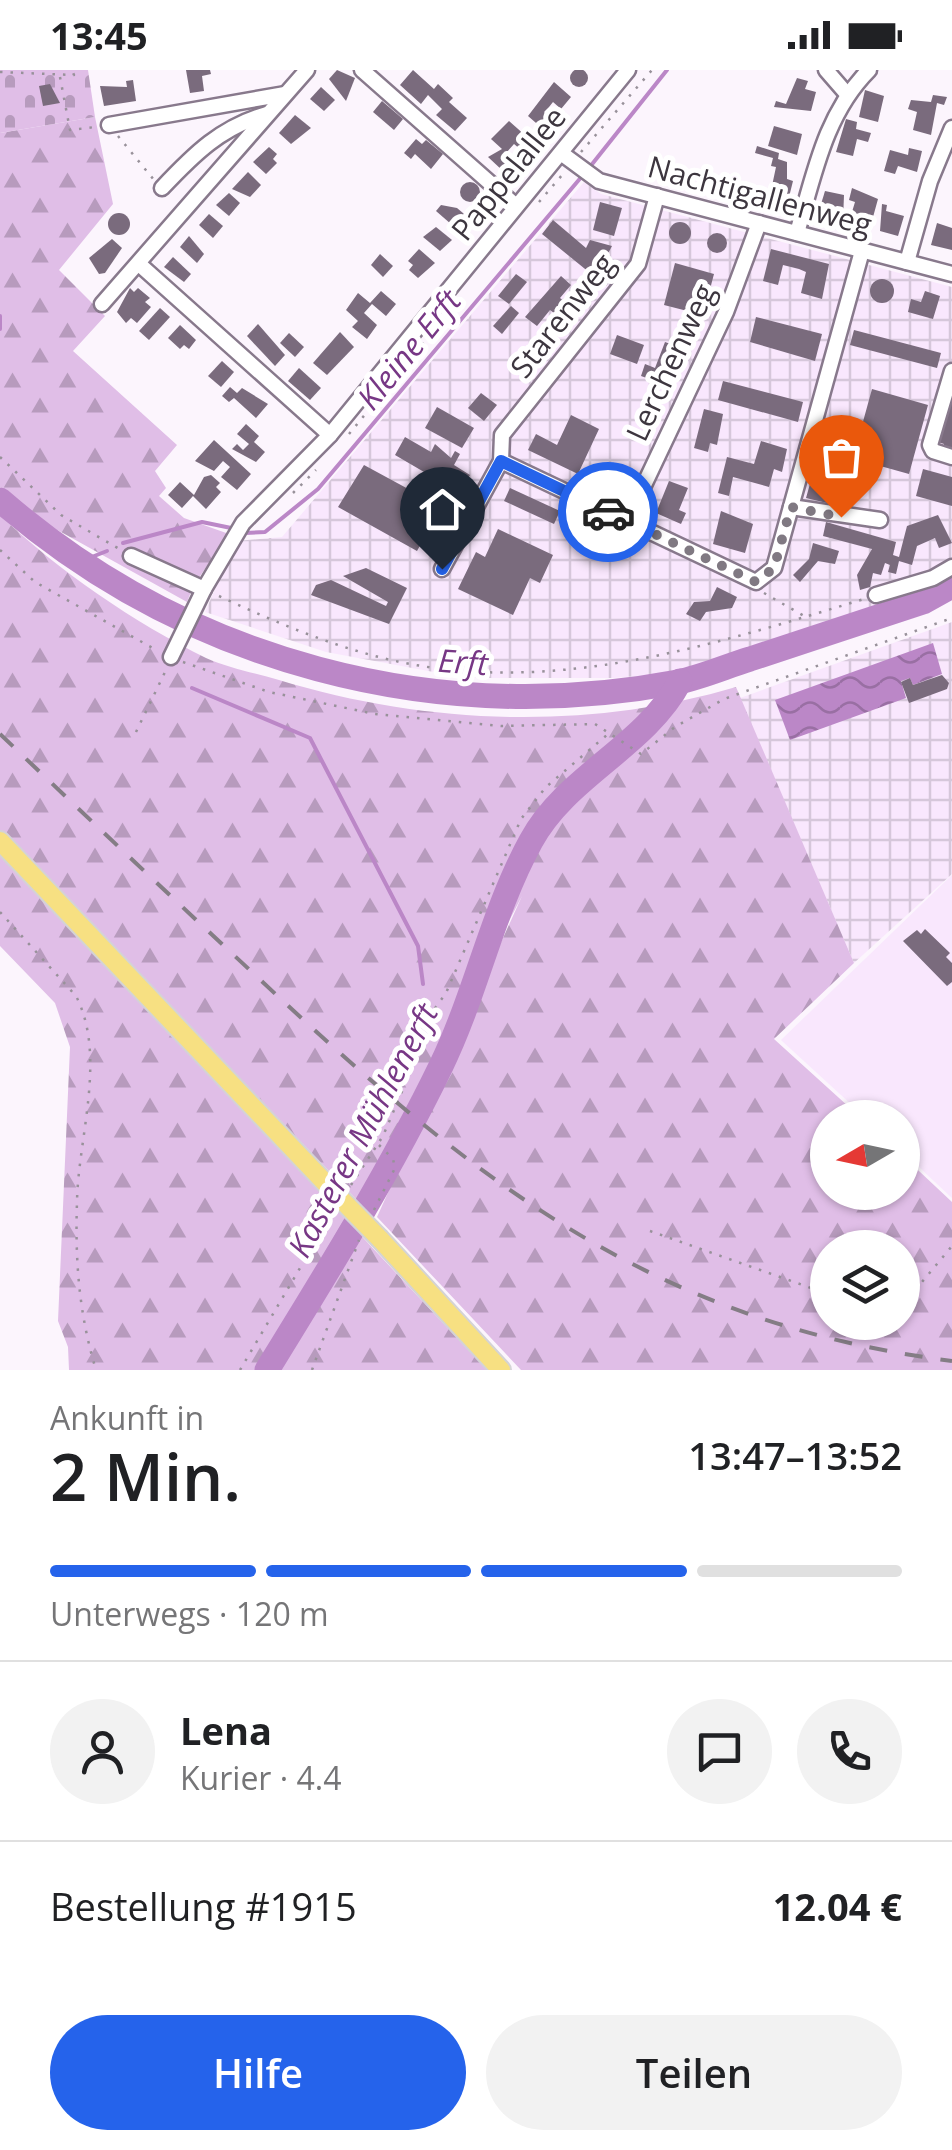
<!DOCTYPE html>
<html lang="de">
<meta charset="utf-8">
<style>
:root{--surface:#fff;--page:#f2f2f2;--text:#202124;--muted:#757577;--line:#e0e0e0;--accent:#2563eb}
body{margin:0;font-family:"Open Sans",sans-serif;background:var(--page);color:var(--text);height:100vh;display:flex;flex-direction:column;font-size:38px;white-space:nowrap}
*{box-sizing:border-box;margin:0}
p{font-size:32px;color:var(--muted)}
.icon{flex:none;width:55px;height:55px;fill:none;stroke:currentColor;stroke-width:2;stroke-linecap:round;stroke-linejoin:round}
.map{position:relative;height:1300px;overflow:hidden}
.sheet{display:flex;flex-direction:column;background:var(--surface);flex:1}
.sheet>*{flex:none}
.needle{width:65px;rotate:261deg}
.fabs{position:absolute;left:810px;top:1030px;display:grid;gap:20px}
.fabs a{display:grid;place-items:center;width:110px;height:110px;border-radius:50%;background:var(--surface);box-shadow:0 2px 8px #0004;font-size:50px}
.pin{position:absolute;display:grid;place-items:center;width:85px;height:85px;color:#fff;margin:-102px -42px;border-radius:50% 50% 50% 0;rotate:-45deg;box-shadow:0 0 10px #0007}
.pin .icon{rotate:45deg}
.courier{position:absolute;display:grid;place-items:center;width:100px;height:100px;margin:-50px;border:8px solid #2563eb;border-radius:50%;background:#fff;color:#222;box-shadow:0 2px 12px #0007}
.summary em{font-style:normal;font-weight:600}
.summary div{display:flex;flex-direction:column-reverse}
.summary{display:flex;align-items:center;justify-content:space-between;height:170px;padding:0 50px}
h1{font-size:65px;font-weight:600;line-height:75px}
.bar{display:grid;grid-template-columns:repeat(4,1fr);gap:15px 10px;align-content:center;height:120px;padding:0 50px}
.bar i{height:12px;border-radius:8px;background:var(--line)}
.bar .current{background:var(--accent)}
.bar p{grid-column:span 4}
.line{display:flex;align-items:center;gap:25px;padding:0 50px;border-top:2px solid var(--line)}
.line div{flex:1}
.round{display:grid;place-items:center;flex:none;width:105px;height:105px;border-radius:52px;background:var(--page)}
.button{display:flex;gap:20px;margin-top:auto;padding:20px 50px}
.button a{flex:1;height:115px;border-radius:60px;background:var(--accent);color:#fff;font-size:40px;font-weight:600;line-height:115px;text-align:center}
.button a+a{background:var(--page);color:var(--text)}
.status{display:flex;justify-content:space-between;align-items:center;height:70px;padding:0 50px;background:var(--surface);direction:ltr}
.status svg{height:28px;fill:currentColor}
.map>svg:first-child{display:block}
.built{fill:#f9e7fd}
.industrial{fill:url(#industrial-grid)}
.forest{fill:url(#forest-firs);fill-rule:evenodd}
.cemetery{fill:url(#cemetery-stones)}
.water{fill:url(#water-waves)}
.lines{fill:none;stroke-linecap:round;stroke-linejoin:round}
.stream{stroke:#bb87c7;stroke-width:4}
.river{stroke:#bb87c7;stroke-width:25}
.building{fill:#7a6b7d}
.minor-casing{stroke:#88798c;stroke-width:19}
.major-casing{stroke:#d4d3d5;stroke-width:22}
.path{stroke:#98919a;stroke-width:2.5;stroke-dasharray:2.5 8;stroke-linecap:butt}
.minor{stroke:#fff;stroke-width:14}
.major{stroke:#f7e082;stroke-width:18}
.rail{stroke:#847d85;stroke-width:4;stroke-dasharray:18 18;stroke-linecap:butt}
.major-bridge-casing{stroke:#d4d3d5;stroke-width:22;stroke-linecap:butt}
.major-bridge{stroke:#f7e082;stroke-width:18}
.done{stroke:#807982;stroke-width:10;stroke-dasharray:0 18}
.route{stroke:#2563eb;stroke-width:12}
.labels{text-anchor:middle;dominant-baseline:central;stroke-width:10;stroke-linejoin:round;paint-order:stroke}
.street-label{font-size:30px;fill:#3d363f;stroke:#fff}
.water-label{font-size:32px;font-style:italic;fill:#773785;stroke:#fff}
</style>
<div class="status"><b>13:45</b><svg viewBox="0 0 49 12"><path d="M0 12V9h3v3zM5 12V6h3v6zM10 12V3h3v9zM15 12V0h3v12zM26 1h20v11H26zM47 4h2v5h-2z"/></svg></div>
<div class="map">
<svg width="952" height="1300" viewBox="0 0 952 1300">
<defs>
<pattern id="industrial-grid" width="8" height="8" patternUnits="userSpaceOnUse" patternTransform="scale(2.5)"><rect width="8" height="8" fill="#f9e7fd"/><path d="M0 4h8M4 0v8" fill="none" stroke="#d6c7da"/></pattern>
<pattern id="forest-firs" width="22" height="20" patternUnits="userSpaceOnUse" patternTransform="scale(2.5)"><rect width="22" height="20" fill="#e0bee7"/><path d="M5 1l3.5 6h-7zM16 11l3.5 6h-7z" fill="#b79bbd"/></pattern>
<pattern id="cemetery-stones" width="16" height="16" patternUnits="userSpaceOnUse" patternTransform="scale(2.5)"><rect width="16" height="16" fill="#e0bee7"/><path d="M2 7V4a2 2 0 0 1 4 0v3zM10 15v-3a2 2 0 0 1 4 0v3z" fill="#b79bbd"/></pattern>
<pattern id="water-waves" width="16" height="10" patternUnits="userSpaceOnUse" patternTransform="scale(2.5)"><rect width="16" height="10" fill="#bb87c7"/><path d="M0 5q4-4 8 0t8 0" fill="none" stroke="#996fa3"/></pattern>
</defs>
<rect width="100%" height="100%" fill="#fcf5fd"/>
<polygon class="built" points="952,805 952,1128 903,1082 902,1048 865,1047 781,970"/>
<g class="industrial">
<polygon points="584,112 601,124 952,217 952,507 937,518 801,566 664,604 613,608 466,608 326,582 205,542 236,471 282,467"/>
<polygon points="952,552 952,804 854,893 740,628"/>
</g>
<g class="forest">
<path d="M95,47l18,87 -54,66 46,46 -32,35 104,94 -22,26 11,17 -7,8 25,22 45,16c-14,23 -34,44 -42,68l-144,-80 -43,-35v-354z"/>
<path d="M0,445c57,55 135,108 206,143 22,10 49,15 73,22 148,45 308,51 457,7l118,276 -80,76 86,78 -32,1v74h74l1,-36 49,46v168h-431l-144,-153 145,-321 -160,309 -362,-374zM828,1178h74v74h-74z"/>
<polygon points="0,780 487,1300 69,1300 68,1277 58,1251 70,977 55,933 0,876"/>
</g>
<polygon class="cemetery" points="0,0 88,0 95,47 0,63"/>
<polygon class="water" points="933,573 942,604 913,615 910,608 901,611 906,628 790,670 775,630"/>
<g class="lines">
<g class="stream">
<polyline points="589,98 667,0"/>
<polyline points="0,246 0,259"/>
<polyline points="245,463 265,462 318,419 583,105"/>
<polyline points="123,473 202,452 236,459"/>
<polyline points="79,492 107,481"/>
<polyline points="942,523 952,525"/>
<polyline points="192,618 310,668 418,876 423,914"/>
</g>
<g class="river">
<path d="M0,430c187,162 435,228 678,182 24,-5 49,-16 72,-23 58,-19 115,-38 173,-57l29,-16"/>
<path d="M267,1300c61,-99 123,-199 174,-304 35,-72 51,-154 90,-225 36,-66 114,-94 149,-160"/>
</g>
</g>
<g class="building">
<circle cx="579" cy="8" r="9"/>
<polygon points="186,0 210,0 211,4 202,6 204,21 190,23"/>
<polygon points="337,0 355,8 346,31 329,9"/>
<polygon points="413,0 434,19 438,14 453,28 449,32 467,48 455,61 436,45 442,39 428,25 421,34 400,15"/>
<polygon points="797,8 808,11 805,19 816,22 811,41 774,37 776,31 786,34"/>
<polygon points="133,10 136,31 104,36 100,16 127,17 126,11"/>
<polygon points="554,12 571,27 561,39 553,32 549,37 544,42 552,49 543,59 528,46"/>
<polygon points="50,14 60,33 43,36 39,16"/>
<polygon points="321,17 335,30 324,41 310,29"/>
<polygon points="865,20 884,26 878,52 859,47"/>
<polygon points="933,25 947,27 944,35 937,33 931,65 913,60 917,42 908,39 911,30 931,32"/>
<polygon points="382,31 403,49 394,60 373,42"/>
<polygon points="295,45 311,58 291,74 279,63"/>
<polygon points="846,49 857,52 856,59 871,63 868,72 857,69 853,86 836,82"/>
<polygon points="509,51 535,74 526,84 514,74 507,82 514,89 503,101 488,87 502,79 491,69"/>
<polygon points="774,56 802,64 797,85 768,76"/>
<polygon points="416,69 422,74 426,70 443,84 431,99 415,84 411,89 404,83"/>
<polygon points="757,76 779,83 778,89 787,92 787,109 793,111 787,135 769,130 776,97 771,96 773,88 755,83"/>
<polygon points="269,77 277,84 273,89 277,93 266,104 253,92"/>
<polygon points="909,78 922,81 917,102 898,96 895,104 884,101 890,80 908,85"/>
<polygon points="248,102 261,115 250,127 232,119"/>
<circle cx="470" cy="122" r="10"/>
<polygon points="852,118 878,129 870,158 849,152 855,132 849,130"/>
<polygon points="825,121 844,125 843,151 818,144"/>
<polygon points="229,123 240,133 229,146 216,135"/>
<polygon points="600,132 622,138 614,166 593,160"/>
<polygon points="882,134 887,135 886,141 904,146 898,166 880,161"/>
<polygon points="441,135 457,138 470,149 459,161 436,141"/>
<circle cx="119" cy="154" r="11"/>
<polygon points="209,144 223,156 213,168 199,155"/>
<polygon points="553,150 586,178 590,170 612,176 603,193 616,204 606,216 542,164"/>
<circle cx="680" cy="163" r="11"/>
<polygon points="937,153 952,158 952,180 931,175"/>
<polygon points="436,157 452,170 440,181 423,167"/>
<circle cx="717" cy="173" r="10"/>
<polygon points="189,166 204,184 197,193 180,177"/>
<polygon points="112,169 122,178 105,203 99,204 89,188"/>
<polygon points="419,179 435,193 418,208 409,200 413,195 408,191"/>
<polygon points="771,179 829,194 822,229 801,223 806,202 799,199 783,195 778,215 763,211"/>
<polygon points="380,184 393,196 383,207 371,195"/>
<polygon points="173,187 191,204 184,212 164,197"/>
<polygon points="675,193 714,204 703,245 664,235"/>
<polygon points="516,204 527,212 509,234 498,226"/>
<polygon points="561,206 571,215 560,228 576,242 567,253 550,240 537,256 525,247"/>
<circle cx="882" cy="221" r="12"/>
<polygon points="130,218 134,222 138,218 150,228 145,232 151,237 137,253 131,248 126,253 117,242"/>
<polygon points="381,221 396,234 386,246 372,234 364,243 377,255 367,269 352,257 358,251 346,240 358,223 370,233"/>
<polygon points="925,221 940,226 933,249 908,242 911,229 921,232"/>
<polygon points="511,236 519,243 502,264 493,256"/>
<polygon points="160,238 170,247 149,270 139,261"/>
<polygon points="756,247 822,264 815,291 750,272"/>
<polygon points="258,254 285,285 275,296 247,266"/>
<polygon points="180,255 196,270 189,279 184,275 180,279 168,268"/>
<polygon points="854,260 941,283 937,298 850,275"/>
<polygon points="340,262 354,277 327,305 313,293"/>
<polygon points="289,263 304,277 295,287 280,273"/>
<polygon points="617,265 644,275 637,294 610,284"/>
<polygon points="665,272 688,280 672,317 641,306 645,294 655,298"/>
<polygon points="222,291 234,302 221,317 208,306"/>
<polygon points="299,298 321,318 310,330 288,311"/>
<polygon points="723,311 803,332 798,352 718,330"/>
<polygon points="952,312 952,384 942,381 944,374 935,371"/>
<polygon points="230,317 237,323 242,318 268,334 256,348 234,328 229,332 222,326"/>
<polygon points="872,319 928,335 909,404 866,392 856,430 830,424 827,433 806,428 820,379 853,388"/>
<polygon points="481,323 497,335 484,351 468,338"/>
<polygon points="437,337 474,358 462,378 425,358"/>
<polygon points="704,339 723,344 717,375 710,373 708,382 694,378"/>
<polygon points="571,345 599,359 578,404 528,380 536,364 557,375"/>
<polygon points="246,354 259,366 254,372 265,382 256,392 232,379 237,374 243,380 249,374 237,364"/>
<polygon points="405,367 431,382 435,374 451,388 455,381 460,384 454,395 470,405 445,451 436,447 417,481 338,437 364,395 423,427 428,418 443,426 448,416 395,385"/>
<polygon points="214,370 251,404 237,420 221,407 230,397 223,391 214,401 195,391"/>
<polygon points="761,371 787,379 782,402 774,399 769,417 733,407 729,426 718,423 727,387 754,394"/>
<polygon points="923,399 952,407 952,436 916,426"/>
<polygon points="211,405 220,413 216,417 221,422 206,439 193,426 182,438 168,425 180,412 194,425 204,407"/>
<polygon points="669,411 688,418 679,440 686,443 681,454 656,443"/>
<polygon points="510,418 560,441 554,454 504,431"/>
<polygon points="721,441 753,454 745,483 713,474"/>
<polygon points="938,445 952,473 939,478 935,468 917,476 912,495 899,491 896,504 888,502 890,495 885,493 881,505 873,503 870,517 860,520 857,505 872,479 823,466 826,452 896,472 893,485 899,487 907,456"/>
<polygon points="498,459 553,485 540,513 530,508 513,545 458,519 476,482 485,487"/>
<polygon points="813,473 839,481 835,494 818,491 800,512 793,505 809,489"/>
<polygon points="366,498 407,518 389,554 311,525 316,515 331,510 386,536 388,532 343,506"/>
<polygon points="717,517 737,527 732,538 706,542 700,551 686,544 694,532 710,531"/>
<polygon points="942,605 949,613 947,619 909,633 901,612 910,608 913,615"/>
<polygon points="925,859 950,883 946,887 952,893 952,912 947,916 903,871 917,860 921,864"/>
</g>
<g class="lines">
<g class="minor-casing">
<g id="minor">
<polyline points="362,0 516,136"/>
<polyline points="826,0 846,23"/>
<polyline points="109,55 285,24"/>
<polyline points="561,83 599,111 952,204"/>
<path d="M162,118c32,-34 59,-61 105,-74"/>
<path d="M797,163c17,-58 28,-119 72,-163"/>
<polyline points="907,192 930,111 952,58"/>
<polyline points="139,194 330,365"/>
<polyline points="102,234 307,0"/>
<polyline points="952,301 930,375 933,381 952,387"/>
<polyline points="501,391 756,512 774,498 862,181"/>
<polyline points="791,437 880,450"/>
<polyline points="627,451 726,242 759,153"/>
<polyline points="131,486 204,519"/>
<polyline points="442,499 501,391 502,365 638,194 657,126"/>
<polyline points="876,525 933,508 952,497"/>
<polyline points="171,587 204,519 243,453 330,365 628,0"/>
</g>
</g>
<g class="major-casing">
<g id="major">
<polyline points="0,771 333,1121"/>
<polyline points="380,1169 501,1300"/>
</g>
</g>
<g class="path">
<polyline points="0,2 74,5 72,0"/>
<polyline points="60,7 70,60 95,57"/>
<polyline points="118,66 154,110"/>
<polyline points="581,82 652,0"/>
<polyline points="539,132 563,104"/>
<polyline points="349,364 442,251"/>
<polyline points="0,387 61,445 121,480"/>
<polyline points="293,423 316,400"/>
<polyline points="0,480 35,512 158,581"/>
<polyline points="764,523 804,546"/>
<path d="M219,526c56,26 112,50 172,64 160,37 322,-15 473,-61"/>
<polyline points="183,592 269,622 375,644 501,656 595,654 641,684 675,657 724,629 952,548"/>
<polyline points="136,662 167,598"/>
<path d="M0,842l76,84c31,60 2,142 1,206 -2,59 2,112 19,168"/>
<polyline points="351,1115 383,1066 403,1019 408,975 446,923 521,749 546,717 608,664"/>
<polyline points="374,1140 395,1098 393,1089 379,1075"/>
<polyline points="650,1161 828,1224"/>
<polyline points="902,1236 952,1176"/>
<polyline points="240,1300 333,1142"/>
<polyline points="312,1300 359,1170"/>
</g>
<use href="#minor" class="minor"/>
<use href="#major" class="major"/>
<path class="rail" d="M0,664c84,80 168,160 253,239 216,203 394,349 699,388"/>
<g class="major-bridge-casing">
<polyline id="major-bridge" points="333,1121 380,1169"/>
</g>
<use href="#major-bridge" class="major-bridge"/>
</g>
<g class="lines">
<polyline class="done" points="608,442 756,512 774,498 791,437 841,447"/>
<polyline class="route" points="442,499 501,391 608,442"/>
</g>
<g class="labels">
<g class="street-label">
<text transform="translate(508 103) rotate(-51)">Pappelallee</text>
<text transform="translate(760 125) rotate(15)">Nachtigallenweg</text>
<text transform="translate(562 245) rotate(-52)">Starenweg</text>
<text transform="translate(670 292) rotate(-65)">Lerchenweg</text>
</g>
<g class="water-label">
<text transform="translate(408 279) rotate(-51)">Kleine Erft</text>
<text transform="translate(463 591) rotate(4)">Erft</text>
<text transform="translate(362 1060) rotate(-62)">Kasterer Mühlenerft</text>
</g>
</g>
</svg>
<div class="fabs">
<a><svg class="needle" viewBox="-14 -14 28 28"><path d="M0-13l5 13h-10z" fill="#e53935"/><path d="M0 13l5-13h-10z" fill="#757577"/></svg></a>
<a><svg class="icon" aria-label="layers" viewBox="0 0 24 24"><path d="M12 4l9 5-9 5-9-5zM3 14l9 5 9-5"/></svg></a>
</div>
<div class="pin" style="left:841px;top:447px;background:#ea580c"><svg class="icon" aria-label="bag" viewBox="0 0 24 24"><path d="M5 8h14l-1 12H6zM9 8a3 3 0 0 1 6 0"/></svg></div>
<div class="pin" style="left:442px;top:499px;background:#1f2937"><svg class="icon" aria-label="home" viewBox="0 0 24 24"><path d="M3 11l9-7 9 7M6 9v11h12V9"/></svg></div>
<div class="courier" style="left:608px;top:442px"><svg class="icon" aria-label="car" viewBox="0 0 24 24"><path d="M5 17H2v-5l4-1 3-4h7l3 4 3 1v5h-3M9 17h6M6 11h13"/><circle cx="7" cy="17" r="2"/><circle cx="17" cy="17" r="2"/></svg></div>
</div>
<section class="sheet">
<div class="summary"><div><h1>2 Min.</h1><p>Ankunft in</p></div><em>13:47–13:52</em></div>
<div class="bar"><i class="current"></i><i class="current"></i><i class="current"></i><i></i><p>Unterwegs · 120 m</p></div>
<div class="line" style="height:180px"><a class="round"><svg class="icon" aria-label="person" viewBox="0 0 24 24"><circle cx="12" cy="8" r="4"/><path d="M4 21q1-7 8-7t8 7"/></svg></a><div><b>Lena</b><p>Kurier · 4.4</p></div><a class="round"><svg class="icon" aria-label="chat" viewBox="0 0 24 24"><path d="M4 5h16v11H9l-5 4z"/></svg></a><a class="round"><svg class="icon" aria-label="phone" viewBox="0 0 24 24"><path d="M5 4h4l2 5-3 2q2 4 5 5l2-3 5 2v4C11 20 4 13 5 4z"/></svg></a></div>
<div class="line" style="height:130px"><div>Bestellung #1915</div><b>12.04 €</b></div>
<div class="button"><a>Hilfe</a><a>Teilen</a></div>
</section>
